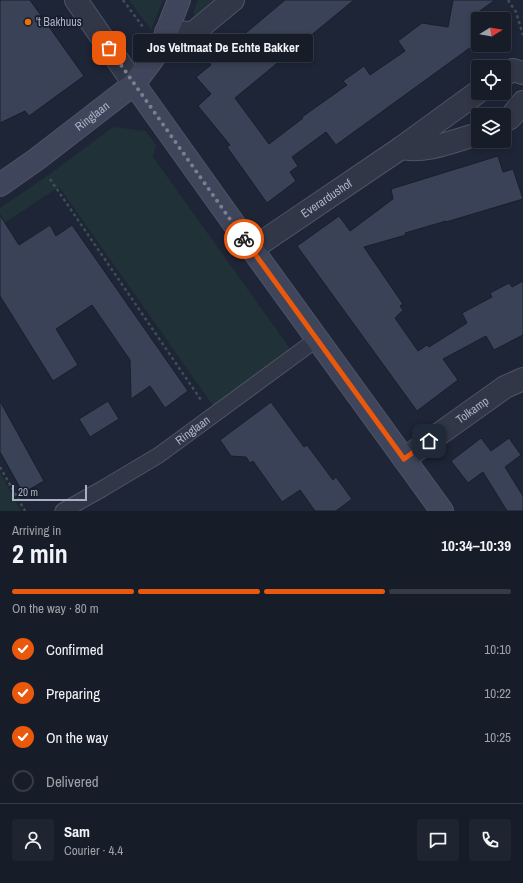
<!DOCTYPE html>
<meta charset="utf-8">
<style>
:root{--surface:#161c28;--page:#1f2530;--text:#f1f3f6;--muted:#9ea1a8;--line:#353a45;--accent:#ea580c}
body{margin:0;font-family:"Archivo Narrow",sans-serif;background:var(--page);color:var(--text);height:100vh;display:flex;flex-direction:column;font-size:15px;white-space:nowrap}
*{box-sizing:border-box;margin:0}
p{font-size:13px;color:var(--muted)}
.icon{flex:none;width:22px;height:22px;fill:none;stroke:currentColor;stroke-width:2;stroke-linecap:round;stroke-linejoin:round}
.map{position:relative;height:511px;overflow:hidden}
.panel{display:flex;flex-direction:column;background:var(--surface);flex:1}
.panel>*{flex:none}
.needle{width:26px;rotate:79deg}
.tools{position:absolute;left:471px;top:12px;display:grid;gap:8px}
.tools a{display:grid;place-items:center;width:40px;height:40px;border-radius:4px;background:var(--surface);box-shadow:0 2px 6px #0003,0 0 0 1px var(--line);font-size:20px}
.scale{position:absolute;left:12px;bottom:10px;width:75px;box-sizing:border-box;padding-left:4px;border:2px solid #abb1c4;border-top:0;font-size:11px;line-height:14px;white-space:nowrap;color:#abb1c4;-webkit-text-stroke:3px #171d2b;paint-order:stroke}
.pin{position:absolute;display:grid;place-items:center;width:34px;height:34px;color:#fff;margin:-17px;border-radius:8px;box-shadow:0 2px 6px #0006}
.courier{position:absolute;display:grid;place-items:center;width:40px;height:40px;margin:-20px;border:3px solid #ea580c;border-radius:50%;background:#fff;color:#222;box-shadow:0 1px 5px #0007}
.bubble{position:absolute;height:28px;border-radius:4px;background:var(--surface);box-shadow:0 2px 6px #0003,0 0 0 1px var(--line);font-size:13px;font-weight:700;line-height:28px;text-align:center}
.summary em{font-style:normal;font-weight:700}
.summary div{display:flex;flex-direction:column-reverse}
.summary{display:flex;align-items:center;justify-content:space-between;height:68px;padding:0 12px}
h1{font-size:26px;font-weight:700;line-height:30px}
.bar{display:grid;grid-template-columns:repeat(4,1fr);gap:6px 4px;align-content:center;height:48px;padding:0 12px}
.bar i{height:5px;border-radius:3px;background:var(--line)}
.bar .selected{background:var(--accent)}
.bar p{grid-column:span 4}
.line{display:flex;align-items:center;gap:10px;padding:0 12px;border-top:1px solid var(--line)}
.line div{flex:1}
.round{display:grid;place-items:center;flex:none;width:42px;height:42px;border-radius:4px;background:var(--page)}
ol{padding:0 12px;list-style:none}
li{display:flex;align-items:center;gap:12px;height:44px}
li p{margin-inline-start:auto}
li .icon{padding:4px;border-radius:50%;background:var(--accent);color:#fff;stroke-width:4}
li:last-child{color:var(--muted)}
li i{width:22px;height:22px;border:2px solid var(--line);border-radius:50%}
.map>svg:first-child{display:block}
.green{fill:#203137}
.building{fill:#3a4257;stroke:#191e2d}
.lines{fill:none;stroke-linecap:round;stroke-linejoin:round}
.lane-casing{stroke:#4f5465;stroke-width:17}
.street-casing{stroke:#4f5465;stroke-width:24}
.secondary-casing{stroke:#4f5465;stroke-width:24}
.path{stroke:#3d4e55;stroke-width:2.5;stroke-dasharray:3 3;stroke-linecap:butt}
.lane{stroke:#313747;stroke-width:15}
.street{stroke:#313747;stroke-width:22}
.secondary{stroke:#3f455a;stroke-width:22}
.done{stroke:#7a8092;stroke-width:4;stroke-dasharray:0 7.2}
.route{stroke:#ea580c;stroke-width:5}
.food-dot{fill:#e8710a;stroke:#171d2b;stroke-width:1.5}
.labels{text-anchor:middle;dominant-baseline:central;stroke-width:3.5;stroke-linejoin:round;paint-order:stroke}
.poi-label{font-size:12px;fill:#abb1c4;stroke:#171d2b;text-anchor:start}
.street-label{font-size:12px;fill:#abb1c4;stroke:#171d2b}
</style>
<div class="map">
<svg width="523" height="511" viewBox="0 0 523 511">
<rect width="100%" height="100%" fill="#1e2536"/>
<g class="green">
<polygon points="129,0 163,0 151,30"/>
<polygon points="198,0 215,0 215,5 197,18 193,12"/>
<polygon points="113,127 146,131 156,145 153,157 291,350 214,407 59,187 0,226 0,208 50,174"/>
<polygon points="0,472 21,511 0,511"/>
</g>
<g class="building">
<polygon points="0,0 30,0 84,76 29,116 25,111 0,123"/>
<polygon points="285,0 354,0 235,98 269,144 303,118 302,117 347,85 343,81 364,66 370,75 405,51 398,41 422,23 448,27 453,0 495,0 477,13 478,15 478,42 336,145 326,132 292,157 298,166 290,172 296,181 267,203 227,147 230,145 198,106 211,94 196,77 211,65 210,63"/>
<polygon points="498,156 503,172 513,169 523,199 446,222 446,221 405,233 406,235 364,247 403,304 400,306 403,310 395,318 418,351 427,345 429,347 467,323 462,313 492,297 490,293 509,283 512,287 523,281 523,335 494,350 486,336 443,359 458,380 417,411 297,246 339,216 350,231 393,199 391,189"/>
<polygon points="0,215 19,245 50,225 56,236 72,225 188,391 165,408 150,386 131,399 130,360 92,305 56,329 78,365 53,381 0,296"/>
<polygon points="0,401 44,481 23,493 0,452"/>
<polygon points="108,401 119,419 90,437 79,419"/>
<polygon points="271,402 304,447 307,445 333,480 336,477 352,499 336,511 315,511 300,490 282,502 253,461 250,463 246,457 231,456 220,440"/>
<polygon points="481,438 491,451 509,438 521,455 505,467 523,496 523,511 507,511 483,472 468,483 451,461"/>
</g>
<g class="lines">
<g class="lane-casing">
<g id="lane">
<path id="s1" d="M63,511l39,-22 57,-34 158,-116"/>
</g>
</g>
<g class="street-casing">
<g id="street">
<polyline points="76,0 134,84"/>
<polyline points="166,32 193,33 233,0"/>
<polyline points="504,75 513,70 523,73"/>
<polyline points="504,121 510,118 523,102"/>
<path d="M401,148c26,5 52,-7 77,-14"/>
<path id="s2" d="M252,249l149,-101 77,-56"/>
<path id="s3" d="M404,459l101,-72 18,-8"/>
</g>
</g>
<g class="secondary-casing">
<g id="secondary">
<polyline points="134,84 252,249 442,511"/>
<path id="s4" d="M0,185l37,-26 97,-75 26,-35 19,-49"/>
</g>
</g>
<g class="path">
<polyline points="123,0 143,27"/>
<polyline points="508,0 516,12 523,35"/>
<polyline points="50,179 201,400"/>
<polyline points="0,467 25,511"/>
</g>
<use href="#lane" class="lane"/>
<use href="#street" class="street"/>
<use href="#secondary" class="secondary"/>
</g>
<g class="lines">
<polyline class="done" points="109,48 244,239"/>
<polyline class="route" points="244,239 404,459 429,441"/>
</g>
<circle class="food-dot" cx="28" cy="22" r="4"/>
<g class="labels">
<g class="poi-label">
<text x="36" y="22">'t Bakhuus</text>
</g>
<g class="street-label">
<text stroke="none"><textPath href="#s4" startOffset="115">Ringlaan</textPath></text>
<text stroke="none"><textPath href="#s2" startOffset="90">Everardushof</textPath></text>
<text stroke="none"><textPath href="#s3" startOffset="84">Tolkamp</textPath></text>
<text stroke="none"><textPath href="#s1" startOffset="153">Ringlaan</textPath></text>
</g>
</g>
</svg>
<div class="tools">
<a><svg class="needle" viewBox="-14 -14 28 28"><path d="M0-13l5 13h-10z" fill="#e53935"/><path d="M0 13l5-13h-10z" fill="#9ea1a8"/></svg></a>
<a><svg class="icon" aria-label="locate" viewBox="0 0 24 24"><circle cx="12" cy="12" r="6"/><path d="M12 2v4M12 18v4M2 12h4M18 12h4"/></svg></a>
<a><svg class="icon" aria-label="layers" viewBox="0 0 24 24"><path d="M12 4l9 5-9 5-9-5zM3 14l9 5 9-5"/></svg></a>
</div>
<div class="scale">20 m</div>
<div class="pin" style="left:109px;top:48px;background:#ea580c"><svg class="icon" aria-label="bag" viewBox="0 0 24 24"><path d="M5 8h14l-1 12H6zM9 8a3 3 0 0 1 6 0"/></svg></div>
<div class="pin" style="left:429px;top:441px;background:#1f2937"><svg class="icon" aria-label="home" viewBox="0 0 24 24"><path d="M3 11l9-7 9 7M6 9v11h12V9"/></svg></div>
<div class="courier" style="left:244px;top:239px"><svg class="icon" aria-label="bike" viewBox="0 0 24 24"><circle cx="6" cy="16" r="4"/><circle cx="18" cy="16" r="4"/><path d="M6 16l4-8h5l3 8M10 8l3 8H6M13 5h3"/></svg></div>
<div class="bubble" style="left:133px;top:34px;width:180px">Jos Veltmaat De Echte Bakker</div>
</div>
<section class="panel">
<div class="summary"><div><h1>2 min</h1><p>Arriving in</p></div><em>10:34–10:39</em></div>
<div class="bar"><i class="selected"></i><i class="selected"></i><i class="selected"></i><i></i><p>On the way · 80 m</p></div>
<ol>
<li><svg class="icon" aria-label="check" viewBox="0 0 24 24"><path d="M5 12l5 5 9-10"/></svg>Confirmed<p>10:10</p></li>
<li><svg class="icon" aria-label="check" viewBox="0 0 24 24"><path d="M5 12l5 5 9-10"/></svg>Preparing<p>10:22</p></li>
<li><svg class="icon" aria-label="check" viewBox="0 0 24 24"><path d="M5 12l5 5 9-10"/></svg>On the way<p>10:25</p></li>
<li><i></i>Delivered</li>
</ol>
<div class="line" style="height:72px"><a class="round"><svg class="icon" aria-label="person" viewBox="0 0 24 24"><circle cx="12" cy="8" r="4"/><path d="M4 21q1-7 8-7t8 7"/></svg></a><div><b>Sam</b><p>Courier · 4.4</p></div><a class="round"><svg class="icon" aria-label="chat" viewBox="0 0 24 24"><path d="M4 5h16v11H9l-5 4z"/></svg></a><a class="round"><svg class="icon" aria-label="phone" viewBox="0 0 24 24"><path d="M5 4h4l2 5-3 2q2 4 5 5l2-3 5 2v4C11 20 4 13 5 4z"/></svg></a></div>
</section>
